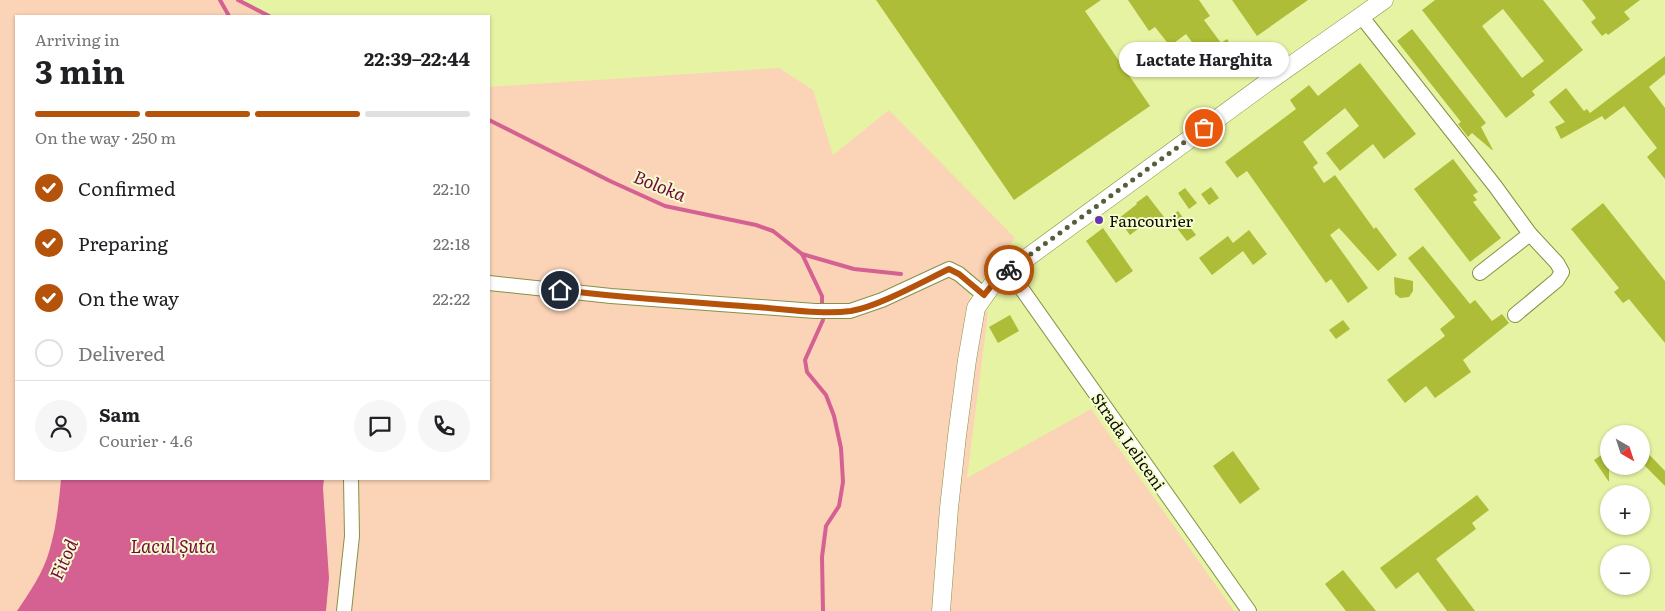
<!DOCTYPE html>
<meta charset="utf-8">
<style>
:root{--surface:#fff;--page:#f6f6f6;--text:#202124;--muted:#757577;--line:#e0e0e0;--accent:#b45309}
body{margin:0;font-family:Literata,serif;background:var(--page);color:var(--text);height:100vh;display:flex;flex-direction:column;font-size:19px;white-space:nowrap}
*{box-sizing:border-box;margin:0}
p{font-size:16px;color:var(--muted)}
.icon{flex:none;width:28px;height:28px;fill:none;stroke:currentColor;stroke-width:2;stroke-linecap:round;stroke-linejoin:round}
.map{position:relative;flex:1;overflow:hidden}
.drawer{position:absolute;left:15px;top:15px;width:475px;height:465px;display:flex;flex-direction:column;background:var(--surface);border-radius:0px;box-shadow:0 1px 4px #0004}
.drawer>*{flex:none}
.needle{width:32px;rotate:141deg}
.fabs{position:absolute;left:1600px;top:425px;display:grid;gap:10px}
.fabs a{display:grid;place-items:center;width:50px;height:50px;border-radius:50%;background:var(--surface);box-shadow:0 1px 4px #0004;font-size:25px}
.pin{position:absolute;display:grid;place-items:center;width:42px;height:42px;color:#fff;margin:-21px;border:2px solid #fff;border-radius:50%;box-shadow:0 1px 5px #0007}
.courier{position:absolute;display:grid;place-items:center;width:50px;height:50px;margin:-25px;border:4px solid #b45309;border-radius:50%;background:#fff;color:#222;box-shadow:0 1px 6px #0007}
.bubble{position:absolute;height:35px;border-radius:18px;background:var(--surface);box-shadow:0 1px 4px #0004;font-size:16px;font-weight:700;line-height:35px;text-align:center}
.overview em{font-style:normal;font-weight:700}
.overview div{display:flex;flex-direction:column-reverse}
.overview{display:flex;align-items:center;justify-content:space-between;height:85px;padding:0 20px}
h1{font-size:32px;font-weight:700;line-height:38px}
.bar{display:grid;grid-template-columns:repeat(4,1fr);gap:8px 5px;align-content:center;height:60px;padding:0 20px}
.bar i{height:6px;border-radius:4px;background:var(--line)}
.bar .selected{background:var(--accent)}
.bar p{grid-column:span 4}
.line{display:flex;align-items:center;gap:12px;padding:0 20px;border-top:1px solid var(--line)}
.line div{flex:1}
.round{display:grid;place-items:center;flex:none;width:52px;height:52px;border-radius:26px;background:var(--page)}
ol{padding:0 20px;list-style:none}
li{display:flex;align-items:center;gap:15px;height:55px}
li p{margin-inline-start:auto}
li .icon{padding:5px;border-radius:50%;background:var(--accent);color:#fff;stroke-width:4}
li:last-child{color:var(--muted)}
li i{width:28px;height:28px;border:2px solid var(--line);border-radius:50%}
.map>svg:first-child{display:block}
.green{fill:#fbd3b7}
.water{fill:#d46191}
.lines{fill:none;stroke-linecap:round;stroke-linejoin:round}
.stream{stroke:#d46191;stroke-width:4}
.building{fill:#adbd37;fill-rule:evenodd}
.minor-casing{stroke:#879144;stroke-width:16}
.major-casing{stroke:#879144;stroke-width:19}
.minor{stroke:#fff;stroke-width:14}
.major{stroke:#fff;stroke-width:18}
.done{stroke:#585e39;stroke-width:5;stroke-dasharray:0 9}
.route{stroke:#b45309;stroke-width:6}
.poi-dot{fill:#6537af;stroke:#f5fdce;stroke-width:2}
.labels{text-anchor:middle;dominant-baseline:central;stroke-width:4;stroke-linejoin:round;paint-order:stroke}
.poi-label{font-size:16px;fill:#0b0d00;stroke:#f5fdce;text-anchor:start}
.street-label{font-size:16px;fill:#0b0d00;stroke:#f5fdce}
.water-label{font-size:18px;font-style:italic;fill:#750642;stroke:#f5fdce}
</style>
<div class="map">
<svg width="1665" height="611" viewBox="0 0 1665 611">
<rect width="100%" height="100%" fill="#e6f3a3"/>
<polygon class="green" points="0,0 240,0 274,16 16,16 16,479 489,479 489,87 779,68 813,90 833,155 889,110 1015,238 969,296 988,313 967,478 1091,409 1234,611 0,611"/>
<path class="water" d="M61,479h263l-1,9 6,90 -3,33h-309c12,-18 26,-38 32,-59 7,-23 10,-49 12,-73z"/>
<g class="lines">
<g class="stream">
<polyline points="220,0 229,16"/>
<polyline points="238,0 269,16"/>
<polyline points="489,120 610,181 665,206 756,225 773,231 802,254 822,296 822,303"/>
<polyline points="802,254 854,269 901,274"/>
<polyline points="823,320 805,360 807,372 826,395 834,416 841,448 843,482 839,506 826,526 822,557 823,611"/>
</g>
</g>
<g class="building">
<polygon points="876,0 1101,0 1085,11 1150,106 1014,200"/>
<polygon points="1128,0 1199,0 1210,16 1204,20 1221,43 1227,39 1235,52 1209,70 1200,57 1202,56 1186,34 1170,46 1155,27 1149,31"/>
<polygon points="1232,0 1308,0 1257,36"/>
<path d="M1435,0h108l40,50 -51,41 3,4 -29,23 -84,-108zM1503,9l41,52 -22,17 -40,-52z"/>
<polygon points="1582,0 1640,0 1624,12 1630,19 1608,35 1606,33 1602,36 1591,22 1596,18"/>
<polygon points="1412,29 1486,123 1481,127 1493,150 1492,150 1472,133 1468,137 1458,124 1461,122 1397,41"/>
<polygon points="1665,56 1665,74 1649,87 1665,108 1665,179 1647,157 1657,148 1624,106 1605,120 1602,116 1561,139 1555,127 1565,122 1549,102 1566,88 1584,111 1587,109 1590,113"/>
<polygon points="1360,63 1416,134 1384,159 1373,144 1340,171 1326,153 1359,126 1345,108 1303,142 1318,163 1313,167 1324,183 1335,175 1374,229 1376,227 1397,255 1378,271 1339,228 1330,235 1368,288 1348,303 1331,279 1326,283 1247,171 1237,178 1225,162 1296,109 1290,100 1309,85 1318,96"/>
<polygon points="1453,159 1478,192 1473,195 1477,200 1473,202 1501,238 1470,262 1414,189"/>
<polygon points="1211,187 1219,198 1209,205 1201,194"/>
<polygon points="1185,188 1197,203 1189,209 1178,193"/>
<polygon points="1147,195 1164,217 1151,227 1147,222 1130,235 1118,219 1137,204 1136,203"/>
<polygon points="1603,203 1665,281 1665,343 1629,299 1623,303 1614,292 1619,288 1571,229"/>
<polygon points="1178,211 1196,235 1187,241 1169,218"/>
<polygon points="1103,228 1133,271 1116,283 1086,241"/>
<polygon points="1249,230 1267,254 1253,265 1243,251 1212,275 1199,258 1228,236 1233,243"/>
<polygon points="1423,246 1470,304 1475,300 1492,321 1502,314 1509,323 1463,360 1471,372 1435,398 1426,386 1405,403 1387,380 1445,336 1440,329 1455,317 1408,258"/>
<polygon points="1394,277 1413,281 1413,291 1409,297 1400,298 1395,294"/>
<polygon points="1010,315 1019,331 998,343 989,327"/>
<polygon points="1343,320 1350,329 1336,339 1329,330"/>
<polygon points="1641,446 1665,471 1665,486 1641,462"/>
<polygon points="1609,450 1609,482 1594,460"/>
<polygon points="1233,451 1260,489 1240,504 1213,466"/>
<polygon points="1477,495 1489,510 1472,523 1476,529 1436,559 1475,611 1447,611 1418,572 1396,589 1380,568"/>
<polygon points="1343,570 1376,611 1346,611 1325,584"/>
</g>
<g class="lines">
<g class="minor-casing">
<g id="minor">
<polyline points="1361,16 1495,186 1530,234 1480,273"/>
<polyline points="1009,271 1249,611"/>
<polyline points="489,283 611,296 815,311 850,311 882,300 949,269 959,274 984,295"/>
<polyline points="1515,315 1557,280 1562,272 1557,263 1530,234"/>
<polyline points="344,611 352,536 351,479"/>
</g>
</g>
<g class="major-casing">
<polyline id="major" points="941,611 949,508 957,436 967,360 976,308 992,285 1009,271 1269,81 1384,0"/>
</g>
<use href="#minor" class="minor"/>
<use href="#major" class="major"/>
</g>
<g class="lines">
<polyline class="done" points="1009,270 1204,128"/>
<path class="route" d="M560,290c65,8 131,12 196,17 30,2 66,8 95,4 28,-5 71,-29 98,-42l10,5 25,21 8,-10 17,-15"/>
</g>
<circle class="poi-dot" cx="1099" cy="220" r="5"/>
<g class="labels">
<g class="poi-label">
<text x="1109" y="220">Fancourier</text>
</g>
<g class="street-label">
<text transform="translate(1129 441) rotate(55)">Strada Leliceni</text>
</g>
<g class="water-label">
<text transform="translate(660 185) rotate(22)">Boloka</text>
<text x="173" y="545">Lacul Șuta</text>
<text transform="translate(63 559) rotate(-66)">Fitod</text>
</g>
</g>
</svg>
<div class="fabs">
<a><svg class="needle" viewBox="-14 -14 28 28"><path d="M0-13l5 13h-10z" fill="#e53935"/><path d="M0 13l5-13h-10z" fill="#757577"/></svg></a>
<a>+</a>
<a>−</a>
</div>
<div class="pin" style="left:1204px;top:128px;background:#ea580c"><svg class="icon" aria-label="bag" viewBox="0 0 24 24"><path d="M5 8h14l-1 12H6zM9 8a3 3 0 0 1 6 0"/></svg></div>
<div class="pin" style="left:560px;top:290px;background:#1f2937"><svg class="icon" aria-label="home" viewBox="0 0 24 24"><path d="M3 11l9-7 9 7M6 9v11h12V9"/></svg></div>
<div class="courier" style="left:1009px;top:270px"><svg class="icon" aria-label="bike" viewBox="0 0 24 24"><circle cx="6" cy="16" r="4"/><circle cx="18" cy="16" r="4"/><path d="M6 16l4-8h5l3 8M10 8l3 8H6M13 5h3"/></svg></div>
<div class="bubble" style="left:1119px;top:42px;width:170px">Lactate Harghita</div>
<section class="drawer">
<div class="overview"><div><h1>3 min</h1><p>Arriving in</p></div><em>22:39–22:44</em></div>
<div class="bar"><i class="selected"></i><i class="selected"></i><i class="selected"></i><i></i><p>On the way · 250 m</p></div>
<ol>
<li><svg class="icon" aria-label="check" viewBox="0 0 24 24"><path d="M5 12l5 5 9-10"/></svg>Confirmed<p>22:10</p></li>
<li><svg class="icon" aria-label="check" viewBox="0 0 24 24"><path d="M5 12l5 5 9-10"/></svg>Preparing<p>22:18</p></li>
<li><svg class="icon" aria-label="check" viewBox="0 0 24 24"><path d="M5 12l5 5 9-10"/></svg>On the way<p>22:22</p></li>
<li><i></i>Delivered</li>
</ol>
<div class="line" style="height:90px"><a class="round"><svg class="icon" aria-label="person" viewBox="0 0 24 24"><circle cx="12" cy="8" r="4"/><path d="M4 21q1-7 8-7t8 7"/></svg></a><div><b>Sam</b><p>Courier · 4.6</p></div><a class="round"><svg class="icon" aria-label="chat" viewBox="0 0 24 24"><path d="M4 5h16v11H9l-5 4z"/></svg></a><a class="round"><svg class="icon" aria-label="phone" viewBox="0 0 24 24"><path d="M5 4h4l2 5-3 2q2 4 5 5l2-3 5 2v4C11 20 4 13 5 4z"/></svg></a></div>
</section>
</div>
